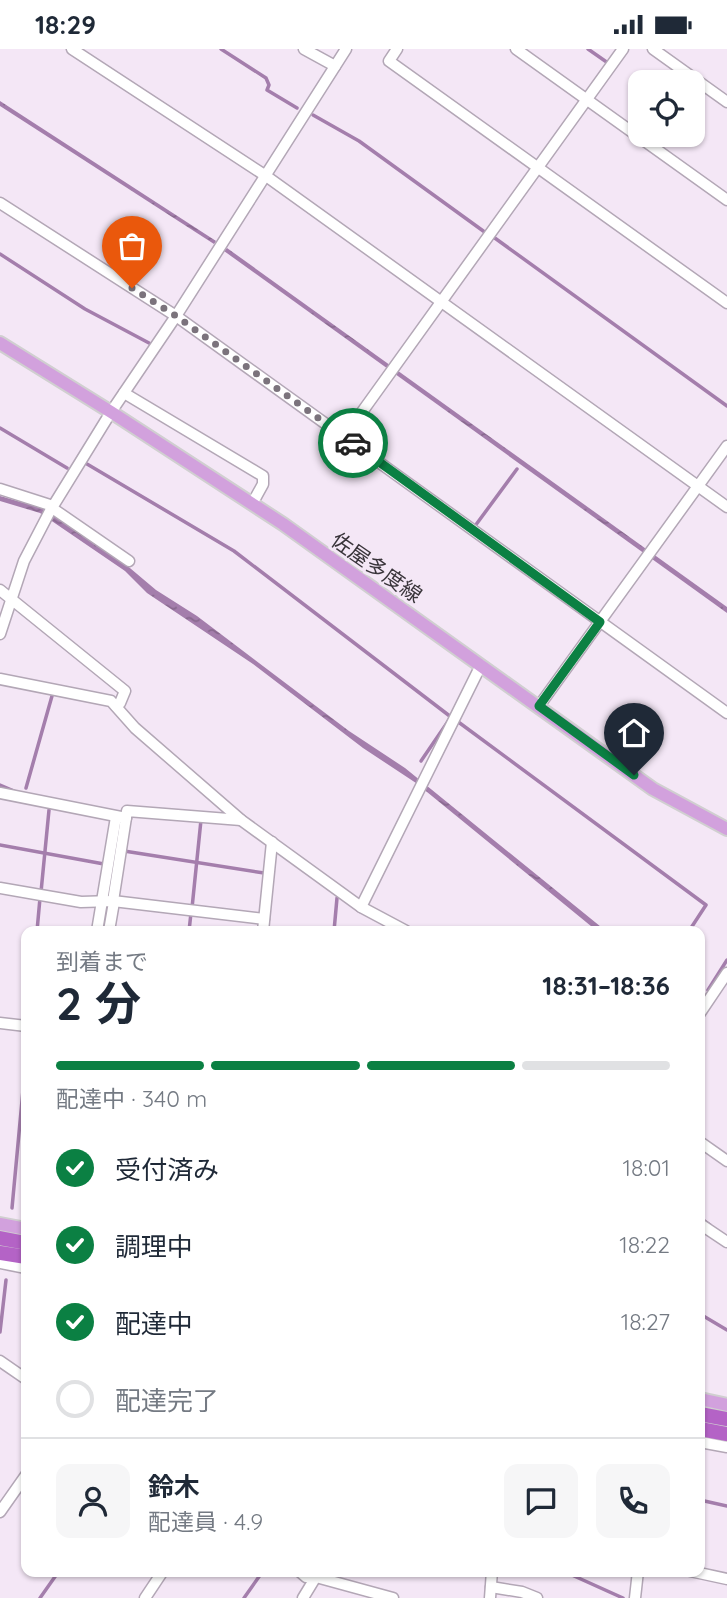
<!DOCTYPE html>
<html lang="ja">
<meta charset="utf-8">
<style>
:root{--surface:#fff;--page:#f6f6f7;--text:#1f2937;--muted:#747a83;--line:#e0e1e3;--accent:#0b8043}
body{margin:0;font-family:Quicksand,"Noto Sans JP",sans-serif;background:var(--page);color:var(--text);height:100vh;display:flex;flex-direction:column;font-size:26px;white-space:nowrap}
*{box-sizing:border-box;margin:0}
p{font-size:23px;color:var(--muted)}
.icon{flex:none;width:38px;height:38px;fill:none;stroke:currentColor;stroke-width:2;stroke-linecap:round;stroke-linejoin:round}
.map{position:relative;flex:1;overflow:hidden}
.sheet{position:absolute;left:21px;top:877px;width:684px;height:651px;display:flex;flex-direction:column;background:var(--surface);border-radius:14px;box-shadow:0 2px 5px #0004}
.sheet>*{flex:none}
.buttons{position:absolute;left:628px;top:21px;display:grid;gap:14px}
.buttons a{display:grid;place-items:center;width:77px;height:77px;border-radius:14px;background:var(--surface);box-shadow:0 2px 5px #0004;font-size:35px}
.pin{position:absolute;display:grid;place-items:center;width:60px;height:60px;color:#fff;margin:-72px -30px;border-radius:50% 50% 50% 0;rotate:-45deg;box-shadow:0 0 7px #0007}
.pin .icon{rotate:45deg}
.courier{position:absolute;display:grid;place-items:center;width:70px;height:70px;margin:-35px;border:5px solid #0b8043;border-radius:50%;background:#fff;color:#222;box-shadow:0 2px 9px #0007}
.overview em{font-style:normal;font-weight:700}
.overview div{display:flex;flex-direction:column-reverse}
.overview{display:flex;align-items:center;justify-content:space-between;height:119px;padding:0 35px}
h1{font-size:46px;font-weight:700;line-height:52px}
.bar{display:grid;grid-template-columns:repeat(4,1fr);gap:10px 7px;align-content:center;height:84px;padding:0 35px}
.bar i{height:9px;border-radius:5px;background:var(--line)}
.bar .active{background:var(--accent)}
.bar p{grid-column:span 4}
.line{display:flex;align-items:center;gap:18px;padding:0 35px;border-top:2px solid var(--line)}
.line div{flex:1}
.round{display:grid;place-items:center;flex:none;width:74px;height:74px;border-radius:14px;background:var(--page)}
ol{padding:0 35px;list-style:none}
li{display:flex;align-items:center;gap:21px;height:77px}
li p{margin-inline-start:auto}
li .icon{padding:7px;border-radius:50%;background:var(--accent);color:#fff;stroke-width:4}
li:last-child{color:var(--muted)}
li i{width:38px;height:38px;border:4px solid var(--line);border-radius:50%}
.status{display:flex;justify-content:space-between;align-items:center;height:49px;padding:0 35px;background:var(--surface);direction:ltr}
.status svg{height:19px;fill:currentColor}
.map>svg:first-child{display:block}
.water{fill:url(#water-ripples)}
.lines{fill:none;stroke-linecap:round;stroke-linejoin:round}
.stream{stroke:#a47eac;stroke-width:3.5}
.minor-casing{stroke:#b3a7b6;stroke-width:13}
.major-casing{stroke:#d0cfd0;stroke-width:16}
.highway-casing{stroke:#d0cfd0;stroke-width:18}
.minor{stroke:#fff;stroke-width:10}
.major{stroke:#d2a1dd;stroke-width:12}
.highway{stroke:#b463c6;stroke-width:14}
.done{stroke:#7b737c;stroke-width:7;stroke-dasharray:0 12.6}
.route{stroke:#0b8043;stroke-width:9}
.labels{text-anchor:middle;dominant-baseline:central;stroke-width:6;stroke-linejoin:round;paint-order:stroke}
.street-label{font-size:21px;fill:#3a353b;stroke:#f4e7f6}
</style>
<div class="status"><b>18:29</b><svg viewBox="0 0 49 12"><path d="M0 12V9h3v3zM5 12V6h3v6zM10 12V3h3v9zM15 12V0h3v12zM26 1h20v11H26zM47 4h2v5h-2z"/></svg></div>
<div class="map">
<svg width="727" height="1549" viewBox="0 0 727 1549">
<defs>
<pattern id="water-ripples" width="26" height="14" patternUnits="userSpaceOnUse" patternTransform="scale(1.75)"><rect width="26" height="14" fill="#a47eac"/><path d="M2 4q2-2 4 0t4 0M15 11q2-2 4 0t4 0" fill="none" stroke="#87688d"/></pattern>
</defs>
<rect width="100%" height="100%" fill="#f4e7f6"/>
<g class="water">
<polygon points="0,52 216,192 214,195 0,57"/>
<polygon points="227,199 727,558 727,564 224,202"/>
<polygon points="0,447 42,459 124,514 156,541 197,567 349,682 405,719 606,882 597,882 416,734 363,699 253,615 147,544 125,522 40,464 0,452"/>
</g>
<g class="lines">
<g class="stream">
<polyline points="221,0 266,29 269,36 267,41 297,59"/>
<polyline points="588,0 608,14"/>
<polyline points="313,66 359,92 486,184"/>
<polyline points="492,187 727,357"/>
<polyline points="0,205 85,260 149,294"/>
<polyline points="0,379 67,419"/>
<polyline points="87,415 234,502 451,668"/>
<polyline points="475,477 517,420"/>
<polyline points="457,672 706,856 689,882"/>
<polyline points="421,712 449,671"/>
<polyline points="0,736 14,742"/>
<polyline points="26,739 52,647"/>
<polyline points="0,796 104,815"/>
<polyline points="124,802 264,824"/>
<polyline points="41,843 49,761"/>
<polyline points="192,859 201,771"/>
<polyline points="37,882 40,849"/>
<polyline points="189,882 191,864"/>
<polyline points="334,882 337,849"/>
<polyline points="708,941 727,911"/>
<polyline points="12,1159 26,1009"/>
<polyline points="700,1169 710,1176"/>
<polyline points="700,1265 727,1281"/>
<polyline points="0,1283 6,1231"/>
<polyline points="700,1451 727,1457"/>
<polyline points="563,1522 623,1549"/>
<polyline points="40,1549 59,1522"/>
<polyline points="244,1549 263,1522"/>
</g>
<g class="minor-casing">
<g id="minor">
<polyline points="72,0 266,127 727,458"/>
<polyline points="304,0 335,17"/>
<polyline points="397,0 389,12 727,254"/>
<polyline points="516,0 727,151"/>
<polyline points="653,0 727,53"/>
<polyline points="0,154 176,267 727,664"/>
<polyline points="124,344 263,427 263,435 252,455"/>
<polyline points="344,388 623,0"/>
<polyline points="0,440 53,457"/>
<polyline points="52,459 129,512"/>
<polyline points="0,541 125,642 120,654 116,657"/>
<polyline points="0,585 24,512 50,462 111,363 176,267 346,0"/>
<polyline points="0,630 111,652 135,679 241,771 361,858 406,882"/>
<polyline points="539,657 727,397"/>
<polyline points="0,744 126,769"/>
<polyline points="0,839 81,853 113,852 264,870"/>
<polyline points="113,852 127,762 241,771"/>
<polyline points="361,858 481,616"/>
<polyline points="97,882 116,768"/>
<polyline points="109,882 114,853"/>
<polyline points="263,882 272,793"/>
<polyline points="700,964 727,924"/>
<polyline points="0,974 26,977"/>
<polyline points="700,1093 727,1112"/>
<polyline points="700,1175 727,1193"/>
<polyline points="0,1214 26,1219"/>
<polyline points="0,1312 26,1330"/>
<polyline points="700,1393 727,1398"/>
<polyline points="0,1463 26,1426"/>
<polyline points="299,1522 306,1528 316,1528 393,1549"/>
<polyline points="690,1522 727,1530"/>
<polyline points="491,1538 522,1543 537,1549"/>
<polyline points="145,1549 163,1522"/>
<polyline points="303,1549 317,1526"/>
<polyline points="490,1549 492,1522"/>
<polyline points="635,1549 638,1522"/>
</g>
</g>
<g class="major-casing">
<g id="major">
<polyline points="0,294 111,363 283,475 653,740 727,780"/>
<polyline points="0,1175 26,1180"/>
<polyline points="700,1350 727,1356"/>
</g>
</g>
<g class="highway-casing">
<g id="highway">
<polyline points="0,1189 26,1194"/>
<polyline points="0,1204 26,1208"/>
<polyline points="700,1365 727,1370"/>
<polyline points="700,1380 727,1385"/>
</g>
</g>
<use href="#minor" class="minor"/>
<use href="#major" class="major"/>
<use href="#highway" class="highway"/>
</g>
<g class="lines">
<polyline class="done" points="132,239 176,267 353,394"/>
<polyline class="route" points="353,394 600,573 539,657 634,726"/>
</g>
<g class="labels">
<g class="street-label">
<text transform="translate(377 518) rotate(35)">佐屋多度線</text>
</g>
</g>
</svg>
<div class="buttons">
<a><svg class="icon" aria-label="locate" viewBox="0 0 24 24"><circle cx="12" cy="12" r="6"/><path d="M12 2v4M12 18v4M2 12h4M18 12h4"/></svg></a>
</div>
<div class="pin" style="left:132px;top:239px;background:#ea580c"><svg class="icon" aria-label="bag" viewBox="0 0 24 24"><path d="M5 8h14l-1 12H6zM9 8a3 3 0 0 1 6 0"/></svg></div>
<div class="pin" style="left:634px;top:726px;background:#1f2937"><svg class="icon" aria-label="home" viewBox="0 0 24 24"><path d="M3 11l9-7 9 7M6 9v11h12V9"/></svg></div>
<div class="courier" style="left:353px;top:394px"><svg class="icon" aria-label="car" viewBox="0 0 24 24"><path d="M5 17H2v-5l4-1 3-4h7l3 4 3 1v5h-3M9 17h6M6 11h13"/><circle cx="7" cy="17" r="2"/><circle cx="17" cy="17" r="2"/></svg></div>
<section class="sheet">
<div class="overview"><div><h1>2 分</h1><p>到着まで</p></div><em>18:31–18:36</em></div>
<div class="bar"><i class="active"></i><i class="active"></i><i class="active"></i><i></i><p>配達中 · 340 m</p></div>
<ol>
<li><svg class="icon" aria-label="check" viewBox="0 0 24 24"><path d="M5 12l5 5 9-10"/></svg>受付済み<p>18:01</p></li>
<li><svg class="icon" aria-label="check" viewBox="0 0 24 24"><path d="M5 12l5 5 9-10"/></svg>調理中<p>18:22</p></li>
<li><svg class="icon" aria-label="check" viewBox="0 0 24 24"><path d="M5 12l5 5 9-10"/></svg>配達中<p>18:27</p></li>
<li><i></i>配達完了</li>
</ol>
<div class="line" style="height:126px"><a class="round"><svg class="icon" aria-label="person" viewBox="0 0 24 24"><circle cx="12" cy="8" r="4"/><path d="M4 21q1-7 8-7t8 7"/></svg></a><div><b>鈴木</b><p>配達員 · 4.9</p></div><a class="round"><svg class="icon" aria-label="chat" viewBox="0 0 24 24"><path d="M4 5h16v11H9l-5 4z"/></svg></a><a class="round"><svg class="icon" aria-label="phone" viewBox="0 0 24 24"><path d="M5 4h4l2 5-3 2q2 4 5 5l2-3 5 2v4C11 20 4 13 5 4z"/></svg></a></div>
</section>
</div>
